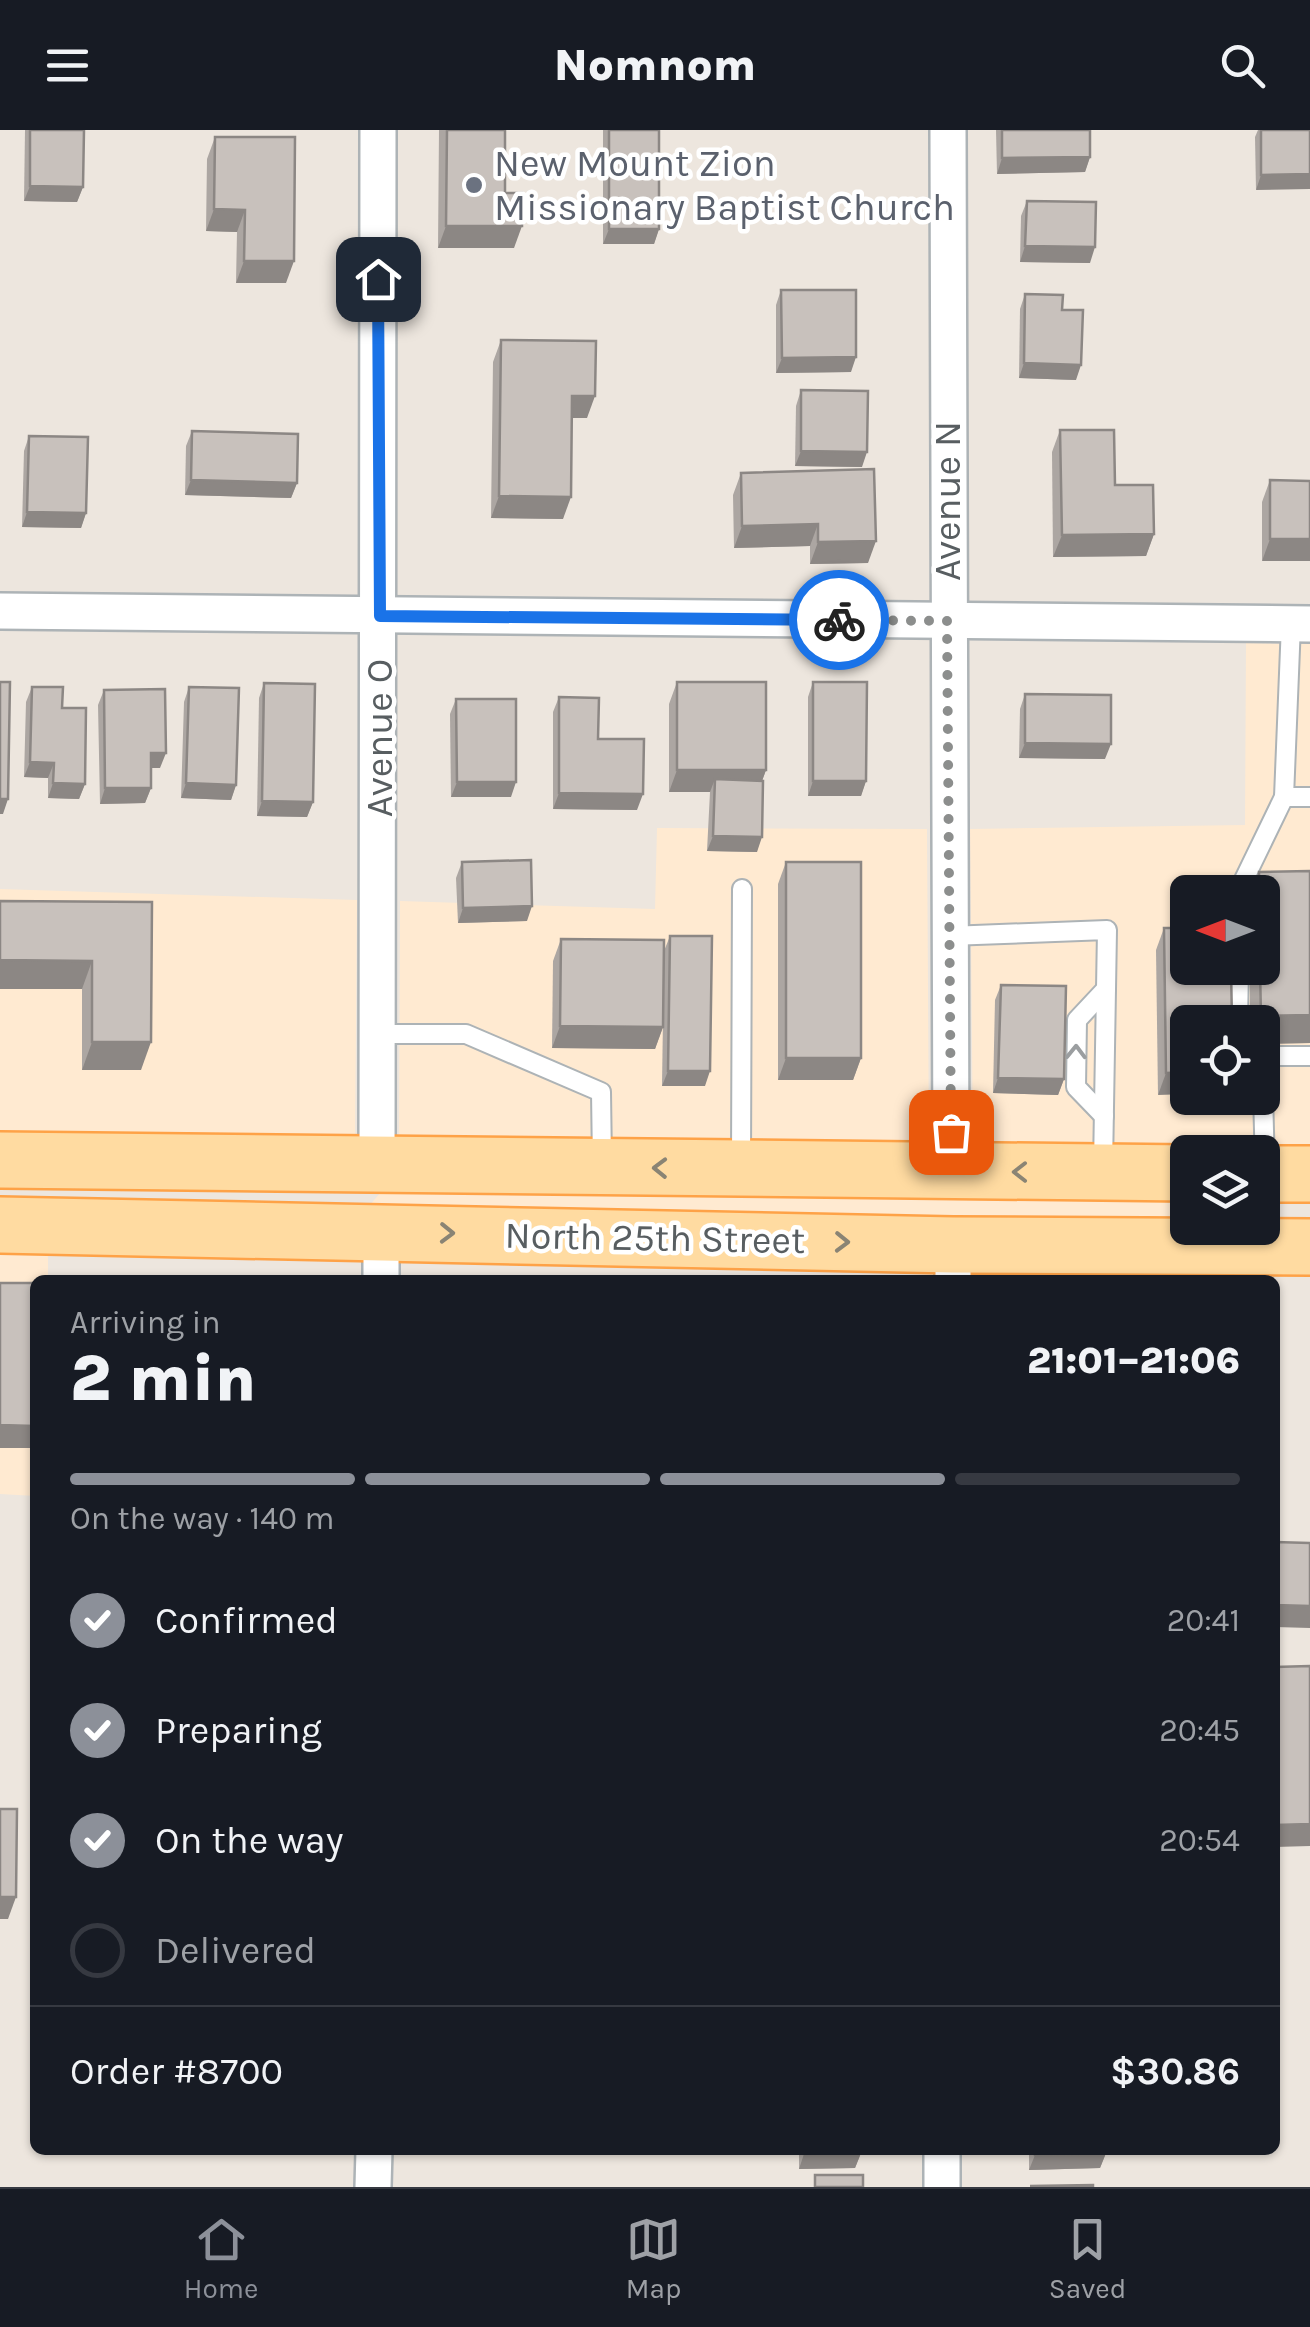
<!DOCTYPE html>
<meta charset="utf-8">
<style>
:root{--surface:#171b24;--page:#242831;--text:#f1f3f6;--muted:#9ea1a6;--line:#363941;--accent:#8c9099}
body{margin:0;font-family:Karla,sans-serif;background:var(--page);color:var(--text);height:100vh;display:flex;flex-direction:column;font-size:38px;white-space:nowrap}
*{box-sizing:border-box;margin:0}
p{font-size:32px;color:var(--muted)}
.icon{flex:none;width:55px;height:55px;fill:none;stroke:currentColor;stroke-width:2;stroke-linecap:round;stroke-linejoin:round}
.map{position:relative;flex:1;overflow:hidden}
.details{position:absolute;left:30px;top:1145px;width:1250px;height:880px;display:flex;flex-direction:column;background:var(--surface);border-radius:15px;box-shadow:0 2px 8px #0004}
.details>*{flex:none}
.needle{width:65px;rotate:270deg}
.fabs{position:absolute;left:1170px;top:745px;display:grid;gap:20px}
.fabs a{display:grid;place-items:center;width:110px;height:110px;border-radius:15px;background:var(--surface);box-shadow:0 2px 8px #0004;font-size:50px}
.pin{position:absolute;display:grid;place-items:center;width:85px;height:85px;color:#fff;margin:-42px;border-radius:20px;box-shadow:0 5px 15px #0006}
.courier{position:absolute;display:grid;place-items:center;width:100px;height:100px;margin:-50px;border:8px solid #1a73e8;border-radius:50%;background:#fff;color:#222;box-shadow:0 2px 12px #0007}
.head em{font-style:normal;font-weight:800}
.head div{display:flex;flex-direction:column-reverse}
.head{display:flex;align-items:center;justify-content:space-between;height:170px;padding:0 40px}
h1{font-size:65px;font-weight:800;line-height:75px}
.bar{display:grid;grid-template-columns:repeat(4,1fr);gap:15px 10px;align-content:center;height:120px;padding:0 40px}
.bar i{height:12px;border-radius:8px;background:var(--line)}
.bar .selected{background:var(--accent)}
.bar p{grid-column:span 4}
.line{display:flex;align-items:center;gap:25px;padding:0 40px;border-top:2px solid var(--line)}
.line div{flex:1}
ol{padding:0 40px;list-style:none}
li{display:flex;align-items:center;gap:30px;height:110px}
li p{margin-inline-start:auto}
li .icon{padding:10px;border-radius:50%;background:var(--accent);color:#fff;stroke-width:4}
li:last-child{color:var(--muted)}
li i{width:55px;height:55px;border:5px solid var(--line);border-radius:50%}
header{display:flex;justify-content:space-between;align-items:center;height:130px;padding:0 40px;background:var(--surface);font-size:45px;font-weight:800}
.tabs{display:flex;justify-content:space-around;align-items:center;height:140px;border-top:2px solid var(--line);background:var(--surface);font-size:28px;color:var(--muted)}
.tabs a{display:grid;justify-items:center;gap:5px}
.tabs .selected{color:var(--accent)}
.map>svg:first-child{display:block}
.commercial{fill:#ffead1;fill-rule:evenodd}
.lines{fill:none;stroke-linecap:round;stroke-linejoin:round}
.service-casing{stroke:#adb3b6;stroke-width:22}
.minor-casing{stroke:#adb3b6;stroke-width:40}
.primary-casing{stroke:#fea247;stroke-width:60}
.service{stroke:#fff;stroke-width:18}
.minor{stroke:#fff;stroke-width:35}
.primary{stroke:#ffdba1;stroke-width:55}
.wall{fill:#aca6a2}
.shaded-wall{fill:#8c8784}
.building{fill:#c8c1bc;stroke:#8c8784;stroke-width:2.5}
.oneway{stroke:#9b9ea0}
.oneway2{stroke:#8a8474}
.done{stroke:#8c8e8d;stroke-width:10;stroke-dasharray:0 18}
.route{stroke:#1a73e8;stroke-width:12}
.worship-dot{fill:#6b7280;stroke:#fff;stroke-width:4}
.labels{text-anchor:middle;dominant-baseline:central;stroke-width:9;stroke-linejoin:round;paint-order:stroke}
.worship-label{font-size:38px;fill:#5b616d;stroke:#fff;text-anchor:start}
.street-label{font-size:38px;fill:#585e61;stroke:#fff}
</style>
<header><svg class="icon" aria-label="menu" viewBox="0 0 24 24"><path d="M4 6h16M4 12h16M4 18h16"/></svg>Nomnom<svg class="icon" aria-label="search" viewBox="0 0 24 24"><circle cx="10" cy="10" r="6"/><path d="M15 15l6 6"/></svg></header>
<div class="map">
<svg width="1310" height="2057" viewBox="0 0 1310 2057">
<rect width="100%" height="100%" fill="#ede6de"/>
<g class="commercial">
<path d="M1246,513l64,1v511l-337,-3 -3,-323 275,-4zM1188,762h74v76h-74zM1188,892h74v76h-74z"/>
<polygon points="657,698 927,699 929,1021 399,1016 400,771 655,779"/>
<polygon points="0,759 357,770 355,1015 0,1010"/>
<polygon points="387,1055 1188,1062 1187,1097 369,1076"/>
<polygon points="0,1114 48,1115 48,1150 35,1150 35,1366 0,1364"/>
</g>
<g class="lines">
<g class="service-casing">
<g id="service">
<polyline points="1291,494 1284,667 1310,667"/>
<polyline points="1238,762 1284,667"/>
<polyline points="949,806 1107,800 1103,1037"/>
<polyline points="1238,892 1239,838"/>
<polyline points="378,904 466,904 601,962 602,1032"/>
<polyline points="1262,926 1265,1038"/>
<polyline points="1266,926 1310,926"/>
<polyline points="1104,986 1076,957 1077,890 1106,859"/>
<polyline points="741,1034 742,759"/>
</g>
</g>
<g class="minor-casing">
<g id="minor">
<polyline points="948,0 951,1041"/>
<polyline points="0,481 1310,494"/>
<polyline points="377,1035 378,0"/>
<polyline points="381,1150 381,1101"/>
<polyline points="953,1150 953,1115"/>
<polyline points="373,2057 374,2020"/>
<polyline points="942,2057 942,2020"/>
</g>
</g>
<g class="primary-casing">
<g id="primary">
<polyline points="0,1030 1188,1043"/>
<polyline points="1262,1044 1310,1044"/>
<polyline points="0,1095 953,1115 1310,1117"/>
</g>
</g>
<use href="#service" class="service"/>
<use href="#minor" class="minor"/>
<use href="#primary" class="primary"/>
</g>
<g class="wall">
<polygon points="25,0 84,0 83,57 77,72 24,71"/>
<polygon points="439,0 505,0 505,63 514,118 438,118"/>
<polygon points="603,0 659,0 659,99 654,114 603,114"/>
<polygon points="996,0 1090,0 1090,27 1085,42 997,44"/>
<polygon points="1258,0 1310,0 1256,60 1255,7"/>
<polygon points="215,7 286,153 236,153 237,102 206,101 207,29"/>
<polygon points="1027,71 1090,133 1020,132 1021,86"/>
<polygon points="781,160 851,242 776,243 776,175"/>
<polygon points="1025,164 1062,180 1076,250 1019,248 1020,179"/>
<polygon points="501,210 587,288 572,288 563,389 491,388 493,232"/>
<polygon points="801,260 862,337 795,336 796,276"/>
<polygon points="1060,300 1154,404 1146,426 1053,427 1052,322"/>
<polygon points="192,301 297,353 291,368 185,365 186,316"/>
<polygon points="29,306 86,383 81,398 22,397 24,321"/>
<polygon points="874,339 868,433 810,434 810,416 734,418 733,365 741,343"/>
<polygon points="1270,350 1310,351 1262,431 1262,372"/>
<polygon points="677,552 766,640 762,651 757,722 707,721 710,662 669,662 669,574"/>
<polygon points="813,552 866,651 861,666 808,666 808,567"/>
<polygon points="264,553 313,672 307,687 257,686 259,568"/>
<polygon points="32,557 85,654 79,669 48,668 48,648 24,647 26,572"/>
<polygon points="189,557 236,655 231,670 181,668 184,572"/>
<polygon points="104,560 160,638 151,638 151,658 145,673 100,674 98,575"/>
<polygon points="1025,564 1105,629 1019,628 1020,579"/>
<polygon points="559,567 598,609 637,680 553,679 553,582"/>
<polygon points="456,569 511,667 451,667 450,584"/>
<polygon points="462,732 527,791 458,793 456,748"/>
<polygon points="786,732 861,928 853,950 778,950 778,754"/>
<polygon points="1259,742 1310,913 1262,914 1262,892 1250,892 1250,838 1262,838 1262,762 1251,762"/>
<polygon points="152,772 141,940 82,940 82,859 0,859"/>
<polygon points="1164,798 1232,892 1158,965 1156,820"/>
<polygon points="670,806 705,956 662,956 664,821"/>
<polygon points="561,809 663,897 655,919 552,918 553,831"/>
<polygon points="1001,855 1064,949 1058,965 993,963 995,870"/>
<polygon points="799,2020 861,2020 861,2023 855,2038 799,2039"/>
<polygon points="1029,2020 1106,2020 1106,2023 1100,2038 1029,2040"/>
</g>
<g class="shaded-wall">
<polygon points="1090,27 1085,42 997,44 1002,28"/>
<polygon points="1310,44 1310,59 1256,60 1261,45"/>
<polygon points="30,56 83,57 77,72 24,71"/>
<polygon points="214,79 245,80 237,102 206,101"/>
<polygon points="446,96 522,96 514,118 438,118"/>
<polygon points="609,99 659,99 654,114 603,114"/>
<polygon points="1025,116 1095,117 1090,133 1020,132"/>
<polygon points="244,131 294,131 286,153 236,153"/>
<polygon points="856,227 851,242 776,243 782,228"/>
<polygon points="1024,233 1081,235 1076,250 1019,248"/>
<polygon points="572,266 595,266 587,288 564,288"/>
<polygon points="801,321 867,322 862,337 795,336"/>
<polygon points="191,350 297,353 291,368 185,365"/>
<polygon points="499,366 571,367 563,389 491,388"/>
<polygon points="27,382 86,383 81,398 22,397"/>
<polygon points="818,394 810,416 734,418 742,396"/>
<polygon points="1154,404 1146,426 1053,427 1062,405"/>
<polygon points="1270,409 1310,409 1310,431 1262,431"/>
<polygon points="876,411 868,433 810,434 818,412"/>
<polygon points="1025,613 1111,614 1105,629 1019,628"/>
<polygon points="151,623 166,623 160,638 145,638"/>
<polygon points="30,632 54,633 48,648 24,647"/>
<polygon points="677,640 766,640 758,662 715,649 710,662 669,662"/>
<polygon points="813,651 866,651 861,666 808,666"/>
<polygon points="457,652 516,652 511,667 451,667"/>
<polygon points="53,653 85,654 79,669 48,668"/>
<polygon points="186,653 236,655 231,670 181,668"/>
<polygon points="105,658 151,658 145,673 100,674"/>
<polygon points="559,663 643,664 637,680 553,679"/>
<polygon points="0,669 8,669 3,684 0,684"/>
<polygon points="262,671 313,672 307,687 257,686"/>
<polygon points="713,706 762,707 757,722 707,721"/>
<polygon points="532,776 527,791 458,793 463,778"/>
<polygon points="0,830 92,831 82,859 0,859"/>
<polygon points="1310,885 1310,913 1262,914 1262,892 1258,892 1261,886"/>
<polygon points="560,896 663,897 655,919 552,918"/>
<polygon points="92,912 151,912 141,940 82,940"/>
<polygon points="786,928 861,928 853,950 778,950"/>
<polygon points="668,941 710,941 705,956 662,956"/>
<polygon points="1188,942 1188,964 1158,965 1166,943"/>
<polygon points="998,948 1064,949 1058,965 993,963"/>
<polygon points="0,1295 35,1296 35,1318 0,1318"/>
<polygon points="1275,1475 1310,1476 1310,1498 1275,1497"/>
<polygon points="1310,1694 1310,1716 1275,1717 1275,1695"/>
<polygon points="0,1767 16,1767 8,1789 0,1789"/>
<polygon points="861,2023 855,2038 799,2039 804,2024"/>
<polygon points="1106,2023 1100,2038 1029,2040 1035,2025"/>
</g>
<g class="building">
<polygon points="30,0 84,0 83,57 30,56"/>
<polygon points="447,0 505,0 505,63 522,63 522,96 446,96"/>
<rect x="609" y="0" width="50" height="99"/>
<polygon points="1002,0 1090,0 1090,27 1002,28"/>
<polygon points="1261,0 1310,0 1310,44 1261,45"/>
<polygon points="215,7 295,7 294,131 244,131 245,80 214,79"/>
<polygon points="1027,71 1096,72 1095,117 1025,116"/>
<polygon points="781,160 856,160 856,227 782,228"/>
<polygon points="1025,164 1063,165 1062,180 1083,180 1081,235 1024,233"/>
<polygon points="501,210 596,211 595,266 572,266 571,367 499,366"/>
<polygon points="801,260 868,261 867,322 801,321"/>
<polygon points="1060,300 1114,300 1115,355 1153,355 1154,404 1062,405"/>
<polygon points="192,301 298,304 297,353 191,350"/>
<polygon points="29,306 88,307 86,383 27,382"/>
<polygon points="874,339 876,411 818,412 818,394 742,396 741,343"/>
<polygon points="1270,350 1310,351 1310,409 1270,409"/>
<polygon points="0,552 10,552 8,669 0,669"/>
<rect x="677" y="552" width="89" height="88"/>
<polygon points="813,552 867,552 866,651 813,651"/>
<polygon points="264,553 315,554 313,672 262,671"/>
<polygon points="32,557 63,557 62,578 86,578 85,654 53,653 54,633 30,632"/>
<polygon points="189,557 239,558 236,655 186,653"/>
<polygon points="165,559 166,623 151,623 151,658 105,658 104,560"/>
<polygon points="1025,564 1111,565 1111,614 1025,613"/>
<polygon points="559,567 599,568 598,609 644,609 643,664 559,663"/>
<polygon points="456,569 516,569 516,652 457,652"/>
<polygon points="715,649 763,651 762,707 713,706"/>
<polygon points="531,730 532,776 463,778 462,732"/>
<rect x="786" y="732" width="75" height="196"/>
<polygon points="1310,741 1310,885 1261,886 1260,838 1262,838 1262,762 1259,762 1259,742"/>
<polygon points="0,771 152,772 151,912 92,912 92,831 0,830"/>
<polygon points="1164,798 1188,798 1188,838 1231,838 1232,892 1188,892 1188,942 1166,943"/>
<polygon points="670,806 712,806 710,941 668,941"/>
<polygon points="561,809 664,810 663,897 560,896"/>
<polygon points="1001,855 1066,856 1064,949 998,948"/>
<polygon points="0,1153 35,1153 35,1296 0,1295"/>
<polygon points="1275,1412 1310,1413 1310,1476 1275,1475"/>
<polygon points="1310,1536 1310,1694 1275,1695 1275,1537"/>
<polygon points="0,1679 17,1679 16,1767 0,1767"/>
<polygon points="804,2020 861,2020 861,2023 804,2024"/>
<polygon points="1035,2020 1106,2020 1106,2023 1035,2025"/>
<rect x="815" y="2045" width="48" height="12"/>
<polygon points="1093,2055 1093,2057 1030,2056"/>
</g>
<defs><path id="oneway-chevron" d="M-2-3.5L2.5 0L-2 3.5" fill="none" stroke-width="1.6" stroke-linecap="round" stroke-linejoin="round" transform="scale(2.5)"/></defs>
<use class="oneway" href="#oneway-chevron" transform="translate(1076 922) rotate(-89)"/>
<g class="oneway2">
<use href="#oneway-chevron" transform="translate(660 1038) rotate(-179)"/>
<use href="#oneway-chevron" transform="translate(1020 1042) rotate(-180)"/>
<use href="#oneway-chevron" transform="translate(447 1103) rotate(1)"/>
<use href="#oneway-chevron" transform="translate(842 1112) rotate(1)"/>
</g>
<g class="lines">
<polyline class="done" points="839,490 947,491 951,1002"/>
<polyline class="route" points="378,149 380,486 839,490"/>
</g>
<circle class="worship-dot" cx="474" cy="55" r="10"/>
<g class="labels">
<g class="worship-label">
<text x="494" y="33">New Mount Zion<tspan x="494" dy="44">Missionary Baptist Church</tspan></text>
</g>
<g class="street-label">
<text transform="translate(947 371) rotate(-90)">Avenue N</text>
<text transform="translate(379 608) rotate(-90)">Avenue O</text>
<text transform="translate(655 1108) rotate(1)">North 25th Street</text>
</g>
</g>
</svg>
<div class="fabs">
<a><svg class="needle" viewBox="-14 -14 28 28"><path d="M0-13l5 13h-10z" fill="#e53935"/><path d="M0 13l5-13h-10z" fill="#9ea1a6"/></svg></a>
<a><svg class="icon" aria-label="locate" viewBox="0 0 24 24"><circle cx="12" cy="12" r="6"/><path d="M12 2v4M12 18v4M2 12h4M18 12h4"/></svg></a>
<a><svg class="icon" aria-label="layers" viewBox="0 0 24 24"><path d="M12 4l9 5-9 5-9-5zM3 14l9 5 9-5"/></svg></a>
</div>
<div class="pin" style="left:951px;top:1002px;background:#ea580c"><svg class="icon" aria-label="bag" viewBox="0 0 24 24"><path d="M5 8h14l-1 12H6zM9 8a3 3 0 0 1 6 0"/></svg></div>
<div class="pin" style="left:378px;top:149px;background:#1f2937"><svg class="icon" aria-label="home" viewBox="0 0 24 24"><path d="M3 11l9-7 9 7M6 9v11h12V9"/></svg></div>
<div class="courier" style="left:839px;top:490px"><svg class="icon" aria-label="bike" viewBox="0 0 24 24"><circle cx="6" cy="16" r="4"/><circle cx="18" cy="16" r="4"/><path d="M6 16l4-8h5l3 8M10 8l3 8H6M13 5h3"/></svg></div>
<section class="details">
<div class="head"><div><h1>2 min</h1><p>Arriving in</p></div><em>21:01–21:06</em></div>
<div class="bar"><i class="selected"></i><i class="selected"></i><i class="selected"></i><i></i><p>On the way · 140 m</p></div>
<ol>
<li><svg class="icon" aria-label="check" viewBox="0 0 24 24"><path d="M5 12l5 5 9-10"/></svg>Confirmed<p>20:41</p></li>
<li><svg class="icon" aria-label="check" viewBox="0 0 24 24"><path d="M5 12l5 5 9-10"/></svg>Preparing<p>20:45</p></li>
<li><svg class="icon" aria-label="check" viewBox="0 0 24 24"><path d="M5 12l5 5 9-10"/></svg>On the way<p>20:54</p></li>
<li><i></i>Delivered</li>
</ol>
<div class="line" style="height:130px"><div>Order #8700</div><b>$30.86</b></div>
</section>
</div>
<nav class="tabs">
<a class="selected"><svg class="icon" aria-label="home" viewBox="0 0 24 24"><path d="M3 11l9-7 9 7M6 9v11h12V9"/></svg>Home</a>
<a><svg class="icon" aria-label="map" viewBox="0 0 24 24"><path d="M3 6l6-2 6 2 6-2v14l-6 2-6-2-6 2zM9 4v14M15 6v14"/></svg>Map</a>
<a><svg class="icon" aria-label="saved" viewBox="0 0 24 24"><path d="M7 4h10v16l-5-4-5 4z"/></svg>Saved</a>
</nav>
